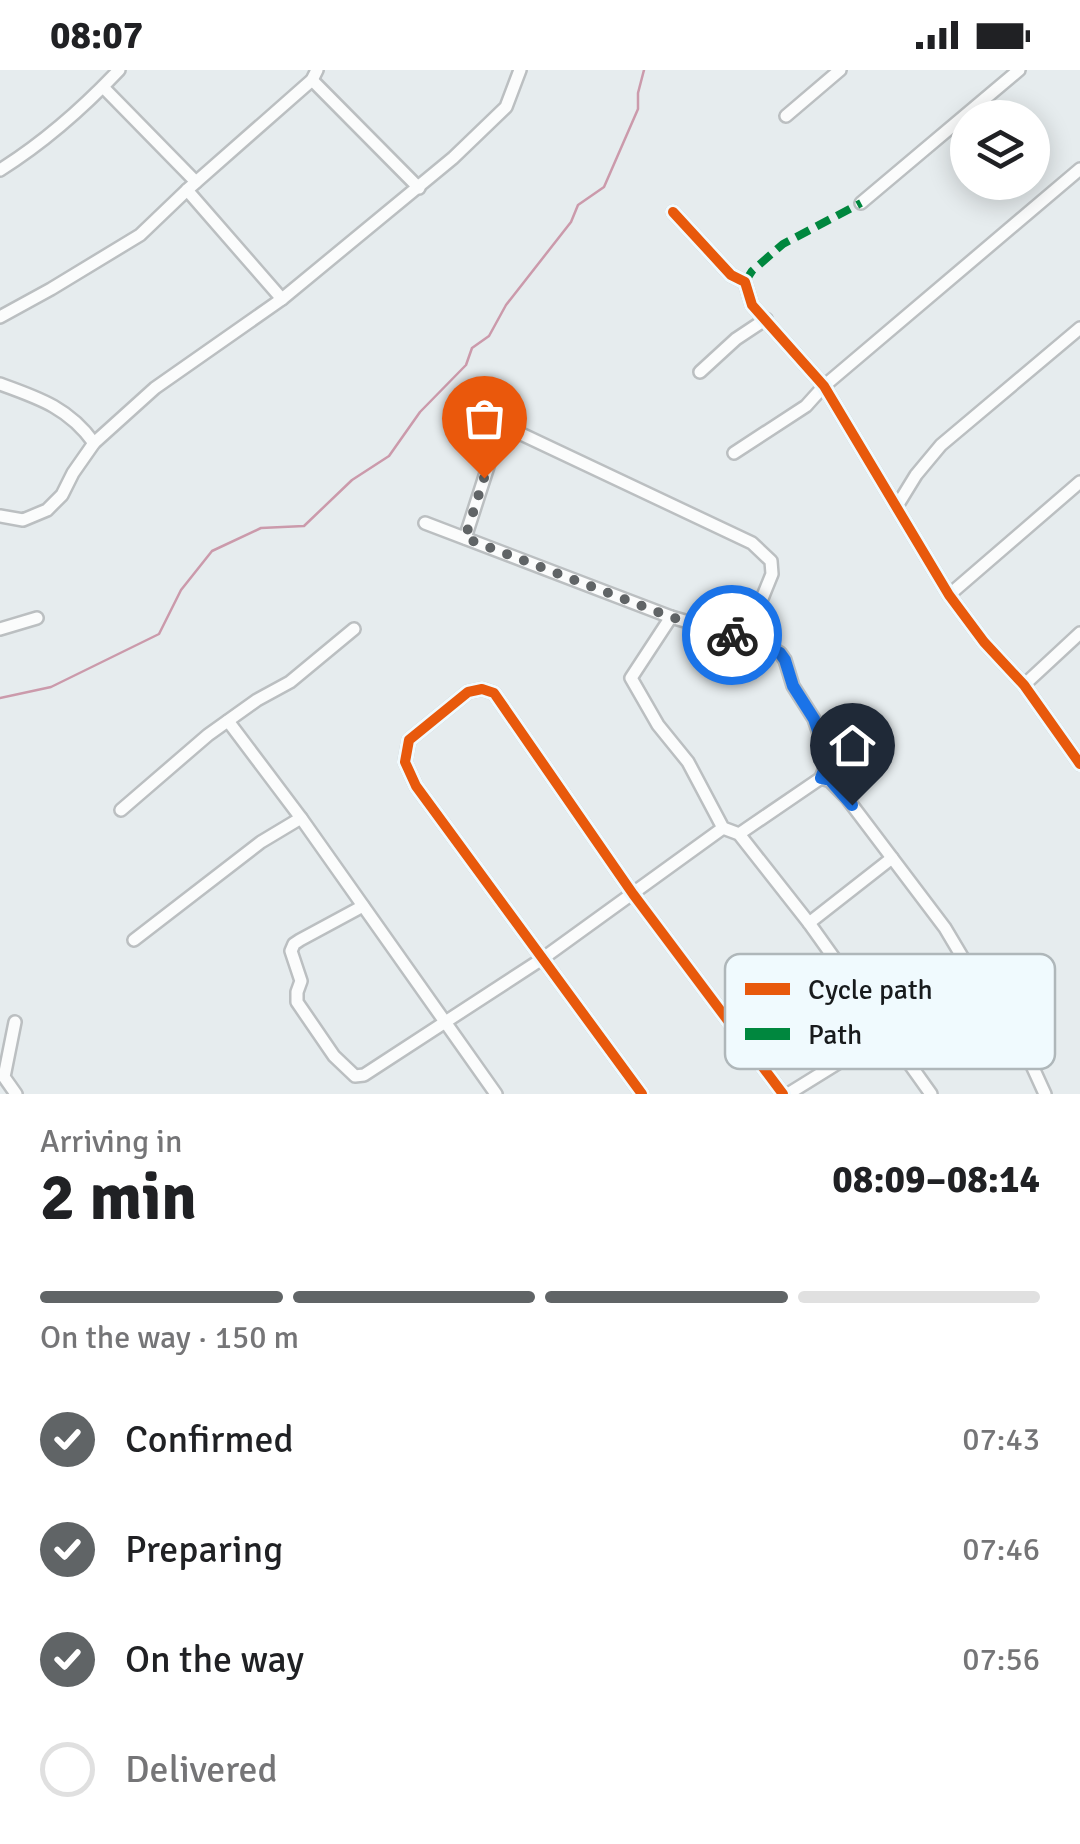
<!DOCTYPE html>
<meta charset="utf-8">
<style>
:root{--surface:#fff;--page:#f2f2f2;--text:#202124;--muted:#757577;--line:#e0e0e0;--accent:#606466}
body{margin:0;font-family:Signika,sans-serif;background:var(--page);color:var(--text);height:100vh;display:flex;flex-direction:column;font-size:38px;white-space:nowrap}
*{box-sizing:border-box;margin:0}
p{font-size:32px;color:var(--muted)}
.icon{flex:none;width:55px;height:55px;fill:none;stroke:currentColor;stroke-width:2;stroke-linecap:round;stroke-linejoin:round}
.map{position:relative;height:1024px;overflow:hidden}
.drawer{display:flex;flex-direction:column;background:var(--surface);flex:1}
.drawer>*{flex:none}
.controls{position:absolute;left:950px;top:30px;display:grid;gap:20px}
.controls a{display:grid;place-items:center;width:100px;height:100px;border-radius:50%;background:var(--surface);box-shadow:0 5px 25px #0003;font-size:50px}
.pin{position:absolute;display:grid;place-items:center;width:85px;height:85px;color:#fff;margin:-102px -42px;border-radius:50% 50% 50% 0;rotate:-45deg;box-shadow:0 0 10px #0007}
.pin .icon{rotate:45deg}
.courier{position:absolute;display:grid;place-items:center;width:100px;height:100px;margin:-50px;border:8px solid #1a73e8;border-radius:50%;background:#fff;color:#222;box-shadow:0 2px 12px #0007}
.head em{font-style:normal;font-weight:700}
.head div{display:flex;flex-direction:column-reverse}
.head{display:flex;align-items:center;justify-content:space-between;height:170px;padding:0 40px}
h1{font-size:65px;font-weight:700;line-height:75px}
.bar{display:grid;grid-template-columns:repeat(4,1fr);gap:15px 10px;align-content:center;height:120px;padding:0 40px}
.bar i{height:12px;border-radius:8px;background:var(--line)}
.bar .current{background:var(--accent)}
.bar p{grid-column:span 4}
ol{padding:0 40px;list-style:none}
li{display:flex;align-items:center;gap:30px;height:110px}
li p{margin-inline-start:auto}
li .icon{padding:10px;border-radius:50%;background:var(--accent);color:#fff;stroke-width:4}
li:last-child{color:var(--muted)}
li i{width:55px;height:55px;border:5px solid var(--line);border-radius:50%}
.status{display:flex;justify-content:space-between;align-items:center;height:70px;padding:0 50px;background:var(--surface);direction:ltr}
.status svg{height:28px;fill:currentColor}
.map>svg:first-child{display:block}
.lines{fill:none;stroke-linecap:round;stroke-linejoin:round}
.stream{stroke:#cb9aab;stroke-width:2.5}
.minor-casing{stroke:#bbbfc1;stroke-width:16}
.minor{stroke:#fbfcfc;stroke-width:11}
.quiet{stroke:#00873e;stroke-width:8;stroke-dasharray:15 8;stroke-linecap:butt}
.cycleway-casing{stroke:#f0fafe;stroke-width:16}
.cycleway{stroke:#e8590c;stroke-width:10}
.done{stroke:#606466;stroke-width:10;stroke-dasharray:0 18}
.route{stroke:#1a73e8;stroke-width:12}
.key{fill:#f0fafe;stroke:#afb7ba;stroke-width:2.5}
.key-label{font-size:28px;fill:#181b1d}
</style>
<div class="status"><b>08:07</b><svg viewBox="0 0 49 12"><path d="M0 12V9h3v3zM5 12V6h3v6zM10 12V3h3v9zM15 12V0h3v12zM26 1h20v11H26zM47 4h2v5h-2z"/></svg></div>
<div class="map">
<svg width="1080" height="1024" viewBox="0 0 1080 1024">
<rect width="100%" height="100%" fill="#e6ecee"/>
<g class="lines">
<polyline class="stream" points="0,628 51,617 159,564 181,520 212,481 261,458 304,456 352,410 389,386 420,342 466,295 472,278 489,266 506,235 571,152 578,135 604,117 638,39 638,23 644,0"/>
<g class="minor-casing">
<g id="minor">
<polyline points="312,10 419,118"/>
<polyline points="103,17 196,112"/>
<polyline points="786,46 840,0"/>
<path d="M0,100c43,-27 84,-63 119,-100"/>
<polyline points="861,133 1019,0"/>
<polyline points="673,142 731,205 745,212 752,235 824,316 949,525 984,572 1024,615 1080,694"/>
<polyline points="282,229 453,88 506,37 520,0"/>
<polyline points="0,247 51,219 140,165 187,120 312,10 317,0"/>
<polyline points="700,302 736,269 766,249"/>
<path d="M0,314c39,14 69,24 94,59"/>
<polyline points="734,383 806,336 824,316 1080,99"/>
<polyline points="897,436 916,405 941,375 1080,258"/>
<polyline points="0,446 23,450 47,440 62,425 73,403 94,373 155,318 282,229 187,120"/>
<polyline points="425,453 671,547 761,573 772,578 780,583 785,590 793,616 814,649 828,690 821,708"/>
<polyline points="465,468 494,378 503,365 517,362 752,473 771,491 772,504 746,568"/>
<polyline points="949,525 1080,412"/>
<polyline points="671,547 631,608 658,655 688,692 723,758 739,764 809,853 931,1024"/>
<polyline points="0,559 37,548"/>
<polyline points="1024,615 1080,563"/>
<polyline points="228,651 301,748 496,1024"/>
<polyline points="121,740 208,665 257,630 290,612 354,559"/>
<polyline points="739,764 821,708 830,711 846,727 945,858 998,947 1029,989 1045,1024"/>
<polyline points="363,836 300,870 294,874 291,881 301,911 297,922 297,932 334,986 355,1006 364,1005 542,889 723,758"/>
<polyline points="809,853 892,788"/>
<polyline points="134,870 261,772 301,748"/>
<polyline points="15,952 4,1007 16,1024"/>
<polyline points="642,1024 416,716 405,692 409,670 468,622 482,619 494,623 633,824 783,1024"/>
<polyline points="788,1024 888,962"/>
</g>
</g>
<use href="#minor" class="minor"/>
<polyline class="quiet" points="745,212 752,201 783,174 861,133"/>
<g class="cycleway-casing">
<g id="cycleway">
<polyline points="673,142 731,205 745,212 752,235 824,316 949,525 984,572 1024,615 1080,694"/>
<polyline points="642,1024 416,716 405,692 409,670 468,622 482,619 494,623 633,824 783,1024"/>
</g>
</g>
<use href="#cycleway" class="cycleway"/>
</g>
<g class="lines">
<polyline class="done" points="484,408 465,468 671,547 732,565"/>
<polyline class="route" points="732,565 760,572 780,583 785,590 793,616 814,649 828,690 821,708 830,710 852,735"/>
</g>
<rect x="725" y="884" width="330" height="115" rx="15" class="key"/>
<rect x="745" y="913" width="45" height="12" fill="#e8590c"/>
<rect x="745" y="958" width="45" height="12" fill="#00873e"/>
<g class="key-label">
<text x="808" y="929">Cycle path</text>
<text x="808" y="974">Path</text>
</g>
</svg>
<div class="controls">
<a><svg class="icon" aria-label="layers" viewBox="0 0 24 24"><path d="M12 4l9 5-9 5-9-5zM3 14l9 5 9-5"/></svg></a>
</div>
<div class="pin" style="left:484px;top:408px;background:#ea580c"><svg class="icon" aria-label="bag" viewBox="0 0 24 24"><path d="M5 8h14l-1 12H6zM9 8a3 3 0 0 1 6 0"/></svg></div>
<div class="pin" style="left:852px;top:735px;background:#1f2937"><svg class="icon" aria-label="home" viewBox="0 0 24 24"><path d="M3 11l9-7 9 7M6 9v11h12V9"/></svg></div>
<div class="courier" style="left:732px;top:565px"><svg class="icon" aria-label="bike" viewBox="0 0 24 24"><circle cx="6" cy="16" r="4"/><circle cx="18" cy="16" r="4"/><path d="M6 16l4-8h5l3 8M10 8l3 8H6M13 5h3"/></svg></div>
</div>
<section class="drawer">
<div class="head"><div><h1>2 min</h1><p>Arriving in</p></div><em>08:09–08:14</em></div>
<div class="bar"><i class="current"></i><i class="current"></i><i class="current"></i><i></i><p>On the way · 150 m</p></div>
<ol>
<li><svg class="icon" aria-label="check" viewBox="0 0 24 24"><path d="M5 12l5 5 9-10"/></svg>Confirmed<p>07:43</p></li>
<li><svg class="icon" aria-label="check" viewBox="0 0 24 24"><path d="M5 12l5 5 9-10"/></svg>Preparing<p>07:46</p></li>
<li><svg class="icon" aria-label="check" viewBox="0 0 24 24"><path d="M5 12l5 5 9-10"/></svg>On the way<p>07:56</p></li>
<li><i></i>Delivered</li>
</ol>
</section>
